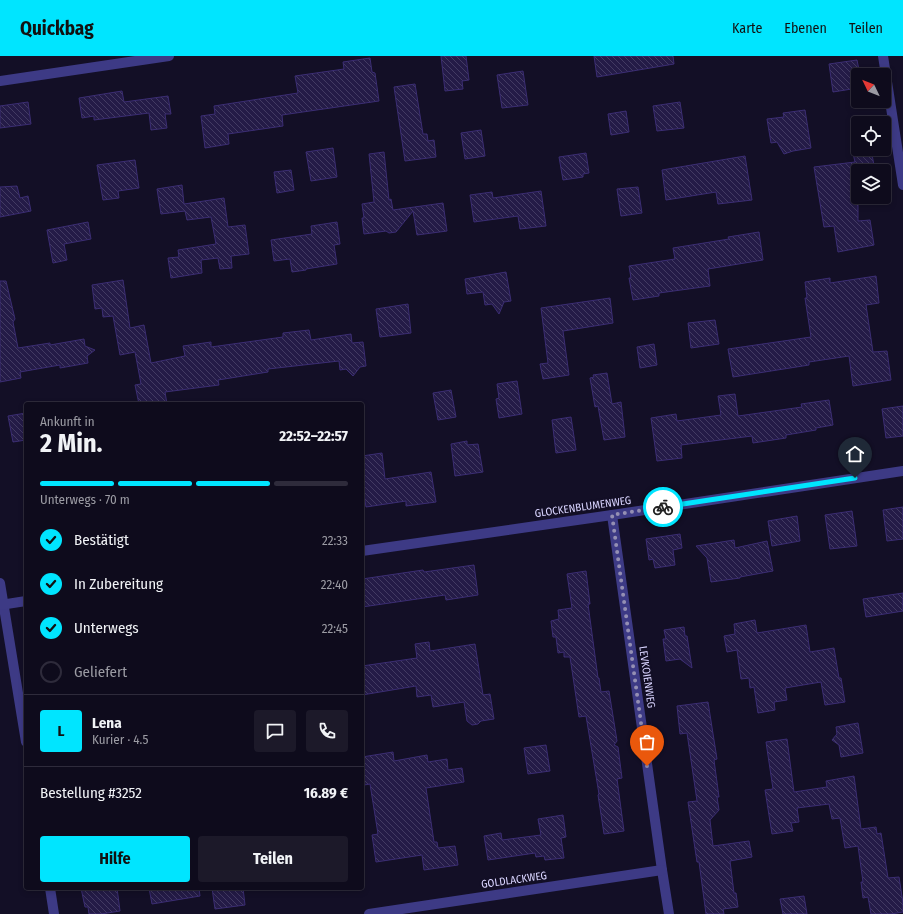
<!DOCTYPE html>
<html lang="de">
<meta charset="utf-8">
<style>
:root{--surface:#0e0b1c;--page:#1c1929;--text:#f1f3f6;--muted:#9b9ba3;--line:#2e2b3b;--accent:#00e5ff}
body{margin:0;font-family:"Fira Sans Condensed",sans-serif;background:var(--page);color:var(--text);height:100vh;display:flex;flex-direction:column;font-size:15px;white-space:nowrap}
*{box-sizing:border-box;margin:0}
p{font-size:13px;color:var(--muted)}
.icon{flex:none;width:22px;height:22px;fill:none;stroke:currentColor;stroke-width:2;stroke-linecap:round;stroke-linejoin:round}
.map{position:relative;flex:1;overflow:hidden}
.drawer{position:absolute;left:24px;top:346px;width:340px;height:488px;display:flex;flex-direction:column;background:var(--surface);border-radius:4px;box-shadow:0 2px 6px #0003,0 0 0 1px var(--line)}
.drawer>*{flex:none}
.needle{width:26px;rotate:313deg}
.controls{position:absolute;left:851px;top:12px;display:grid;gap:8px}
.controls a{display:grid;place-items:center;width:40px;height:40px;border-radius:4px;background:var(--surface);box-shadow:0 2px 6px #0003,0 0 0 1px var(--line);font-size:20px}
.pin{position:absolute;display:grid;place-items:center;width:34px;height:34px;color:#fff;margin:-41px -17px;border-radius:50% 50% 50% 0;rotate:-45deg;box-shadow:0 0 4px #0007}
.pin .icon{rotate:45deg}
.courier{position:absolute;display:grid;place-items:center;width:40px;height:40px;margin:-20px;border:3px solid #00e5ff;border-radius:50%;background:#fff;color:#222;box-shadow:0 1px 5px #0007}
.head em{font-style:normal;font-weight:700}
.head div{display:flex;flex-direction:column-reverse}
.head{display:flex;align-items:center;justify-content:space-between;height:68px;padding:0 16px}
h1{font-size:26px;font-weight:700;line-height:30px}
.bar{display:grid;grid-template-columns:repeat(4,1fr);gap:6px 4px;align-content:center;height:48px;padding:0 16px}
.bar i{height:5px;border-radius:3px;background:var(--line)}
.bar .on{background:var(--accent)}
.bar p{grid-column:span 4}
.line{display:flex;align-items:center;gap:10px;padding:0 16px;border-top:1px solid var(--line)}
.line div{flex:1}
.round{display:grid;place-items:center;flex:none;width:42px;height:42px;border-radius:4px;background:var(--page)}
ol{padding:0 16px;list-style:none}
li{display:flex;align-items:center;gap:12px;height:44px}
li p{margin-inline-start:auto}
li .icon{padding:4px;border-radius:50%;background:var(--accent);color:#111;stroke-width:4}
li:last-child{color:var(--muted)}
li i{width:22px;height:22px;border:2px solid var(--line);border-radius:50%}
.button{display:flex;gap:8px;margin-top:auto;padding:8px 16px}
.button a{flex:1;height:46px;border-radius:4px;background:var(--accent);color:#111;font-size:16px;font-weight:700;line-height:46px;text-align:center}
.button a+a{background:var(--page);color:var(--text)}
header{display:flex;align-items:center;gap:24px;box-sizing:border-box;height:56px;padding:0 20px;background:var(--accent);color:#111}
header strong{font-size:19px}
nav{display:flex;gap:22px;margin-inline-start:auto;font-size:14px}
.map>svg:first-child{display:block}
.building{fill:url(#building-back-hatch);stroke:#3b2d73}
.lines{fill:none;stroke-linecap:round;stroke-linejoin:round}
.street{stroke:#3d3a85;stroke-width:10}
.done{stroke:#948fb3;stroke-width:4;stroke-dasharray:0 7.2}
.route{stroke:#00e5ff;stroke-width:5}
.labels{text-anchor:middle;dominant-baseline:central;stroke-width:4;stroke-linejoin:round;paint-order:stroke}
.street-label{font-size:11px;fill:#d9d4ff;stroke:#130f26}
</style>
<header>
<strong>Quickbag</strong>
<nav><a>Karte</a><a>Ebenen</a><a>Teilen</a></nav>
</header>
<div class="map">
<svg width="903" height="858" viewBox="0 0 903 858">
<defs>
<pattern id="building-back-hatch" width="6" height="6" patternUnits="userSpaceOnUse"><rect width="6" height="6" fill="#241b47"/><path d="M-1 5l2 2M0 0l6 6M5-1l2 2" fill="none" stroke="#433b63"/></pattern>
</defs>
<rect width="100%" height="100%" fill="#130f26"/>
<g class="building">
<polygon points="441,0 466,0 469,24 462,25 463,33 445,35"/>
<polygon points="594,0 673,0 674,8 597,21"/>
<polygon points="370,2 372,16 375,17 379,45 282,59 283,70 228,78 229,88 205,92 201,60 215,58 214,50 298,37 295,20 344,13 343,6"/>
<polygon points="857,4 860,19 858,19 858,32 833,36 829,8"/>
<polygon points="523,15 528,49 502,52 497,19"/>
<polygon points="415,28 423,78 427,78 428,85 434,84 436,101 405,105 394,31"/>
<polygon points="122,35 124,46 168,40 171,58 165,58 167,72 151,74 149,57 94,64 94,60 82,62 79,42"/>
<polygon points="28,46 31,68 0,72 0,50"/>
<polygon points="680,46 684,72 657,75 653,50"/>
<polygon points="805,54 811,92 793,95 784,98 777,86 771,87 767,63 784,61 783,57"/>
<polygon points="626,55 629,76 611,79 608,58"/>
<polygon points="481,74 485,100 465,103 461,77"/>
<polygon points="333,92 337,121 311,125 306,96"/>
<polygon points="852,93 871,93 875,115 858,115 858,165 870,164 874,189 838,196 834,170 824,171 814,111 855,106"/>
<polygon points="384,96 389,144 391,143 393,154 443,147 447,175 417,179 413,155 396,176 389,177 386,175 364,178 362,162 364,162 362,148 374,146 369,98"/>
<polygon points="586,97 589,117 583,118 583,121 563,124 559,101"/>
<polygon points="745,100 752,144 718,148 716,136 666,144 662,114"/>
<polygon points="135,104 139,132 118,135 119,142 103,144 97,109"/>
<polygon points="291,114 294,134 277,137 274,116"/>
<polygon points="182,129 184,148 224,142 228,171 245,169 249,198 231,200 232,212 220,213 218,202 201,204 202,217 171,222 168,202 179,201 178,194 216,188 211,161 187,164 185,155 161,158 157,133"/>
<polygon points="17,130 20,142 28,140 31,155 0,161 0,131"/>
<polygon points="638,131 642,157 621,160 617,133"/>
<polygon points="541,135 546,170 520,173 518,160 474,166 470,139 492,136 493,142"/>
<polygon points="88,166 91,183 64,188 67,204 53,207 47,174"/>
<polygon points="337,166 340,188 334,189 337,208 306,213 306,214 292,216 290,203 274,205 271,184 312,178 311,170"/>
<polygon points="759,176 763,204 708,213 710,230 659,237 659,240 633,244 629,222 631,222 629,210 675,203 673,192 729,183 728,181"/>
<polygon points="506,216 511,245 504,246 499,258 492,248 485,249 483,236 467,238 465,223"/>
<polygon points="876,220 879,247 866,249 873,296 887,295 891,324 853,330 849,300 809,306 809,309 733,321 728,293 811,281 805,242 807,242 805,226 830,222 830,227"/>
<polygon points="123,224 130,272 144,269 151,307 185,300 183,290 211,286 211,291 283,281 283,277 309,274 311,284 351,278 352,287 363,286 366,310 360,311 353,320 346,313 340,314 339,305 268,313 268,316 218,324 219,329 165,336 167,348 139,348 135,329 141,328 135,296 120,299 113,260 103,261 102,252 95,253 92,229"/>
<polygon points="0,225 6,225 15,263 13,266 18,292 50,287 50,289 84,283 85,290 95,294 87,300 88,307 60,312 60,309 20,316 21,322 0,326"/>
<polygon points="610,242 613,267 563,275 569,319 543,323 540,308 548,307 541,252"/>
<polygon points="408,248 411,277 380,281 376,253"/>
<polygon points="715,264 719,288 691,292 688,267"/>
<polygon points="654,288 657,309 640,312 637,291"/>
<polygon points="607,317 612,348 621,346 625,381 604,384 598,350 595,351 590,322 594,321 593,319"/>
<polygon points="517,325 522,358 499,362 496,343 499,342 497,328"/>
<polygon points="451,334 456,361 438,364 433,337"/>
<polygon points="735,338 738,360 802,351 801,348 829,344 833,369 816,372 816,374 786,379 786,382 753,387 752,380 681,389 682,402 657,405 651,362 676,358 677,365 721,359 718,340"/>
<polygon points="903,350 903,380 886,382 882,353"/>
<polygon points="26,357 26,384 13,386 8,360"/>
<polygon points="571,361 576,394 556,397 552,364"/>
<polygon points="467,385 467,389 478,388 483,416 455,420 451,388"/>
<polygon points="382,397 385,423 431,416 436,446 406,450 406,445 366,451 362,426 362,400"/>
<polygon points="903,451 903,483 887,485 883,454"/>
<polygon points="852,455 857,490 830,493 825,459"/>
<polygon points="797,460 800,485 772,490 768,465"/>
<polygon points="680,478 682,492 673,494 675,509 655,512 653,503 649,504 646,483"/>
<polygon points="734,484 735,492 767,485 773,515 740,521 740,522 711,526 707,502 696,490"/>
<polygon points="474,509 478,539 446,544 445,539 362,551 362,523 423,514 424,516"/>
<polygon points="586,515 590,548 588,548 598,622 599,622 601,636 609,635 617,685 614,689 618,691 622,722 617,723 624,775 604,778 598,739 599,738 586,660 579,661 570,601 564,601 564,596 558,597 556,581 553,581 551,565 559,563 558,554 572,552 567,518"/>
<polygon points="903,537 903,555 866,561 863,543"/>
<polygon points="755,564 757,577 806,569 810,596 834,592 839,622 841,622 845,646 825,649 821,626 785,632 787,644 774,646 775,654 758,657 754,631 750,632 749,622 741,623 737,594 727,596 724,580 735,578 734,568"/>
<polygon points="684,571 685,580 687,580 692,612 680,603 666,605 663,583 666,583 664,574"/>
<polygon points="429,586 430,595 475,588 483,639 490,638 494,663 481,665 478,668 472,669 467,665 464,646 433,651 431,639 417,641 416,630 362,639 362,610 417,602 415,588"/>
<polygon points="708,646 717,703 714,704 719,741 717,741 719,754 710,764 713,790 749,785 752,801 730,805 734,837 736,837 738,851 723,853 724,858 706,858 699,806 697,806 688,746 697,745 687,677 680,678 677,650"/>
<polygon points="858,667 863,697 841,701 839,689 832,684 837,678 836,671"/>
<polygon points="787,683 794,736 827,731 826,725 854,720 861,773 876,771 877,778 881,777 888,822 899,821 903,847 903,856 891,858 871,858 868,841 863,842 861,826 863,826 858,790 845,792 840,762 832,763 829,748 797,752 799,766 791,767 793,775 772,778 765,734 773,733 766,686"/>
<polygon points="546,689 550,715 528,718 524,692"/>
<polygon points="393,696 394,705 427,699 428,706 447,703 448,714 462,712 464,726 426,732 434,786 437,786 438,792 455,790 458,809 424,814 422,799 376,806 372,779 378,778 370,728 364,729 362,714 362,701"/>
<polygon points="563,759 566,781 561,782 564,802 545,804 544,800 536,801 535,797 488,804 484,780 501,777 502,784 541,779 538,763"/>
<polygon points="81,832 117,832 120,855 101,858 89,858 88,851 85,851"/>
<polygon points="149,832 199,832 200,840 152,848"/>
<polygon points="212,832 243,832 245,849 215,853"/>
<polygon points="804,840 807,858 783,858 780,843"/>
</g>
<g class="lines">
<g class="street">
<polyline points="883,0 903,129"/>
<polyline points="0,25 169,0"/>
<polyline points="612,459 662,814 669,858"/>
<polyline points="362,495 612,459 903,415"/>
<polyline points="0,527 26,686"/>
<polyline points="0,549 26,545"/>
<polyline points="50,832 54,858"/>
<polyline points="369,858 662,814"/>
</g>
</g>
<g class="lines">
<polyline class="done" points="647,710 612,459 663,451"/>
<polyline class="route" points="663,451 855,422"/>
</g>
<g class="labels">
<g class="street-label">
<text transform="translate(583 451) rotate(-8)">GLOCKENBLUMENWEG</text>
<text transform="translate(647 621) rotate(82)">LEVKOIENWEG</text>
<text transform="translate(514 824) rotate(-8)">GOLDLACKWEG</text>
</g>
</g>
</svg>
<div class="controls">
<a><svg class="needle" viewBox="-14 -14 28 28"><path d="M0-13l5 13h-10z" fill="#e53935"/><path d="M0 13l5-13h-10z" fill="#9b9ba3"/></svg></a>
<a><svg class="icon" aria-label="locate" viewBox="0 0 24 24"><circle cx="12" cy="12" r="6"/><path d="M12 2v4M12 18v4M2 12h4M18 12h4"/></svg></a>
<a><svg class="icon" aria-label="layers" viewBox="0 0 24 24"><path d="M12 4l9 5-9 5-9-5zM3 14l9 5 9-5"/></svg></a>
</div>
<div class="pin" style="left:647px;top:710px;background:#ea580c"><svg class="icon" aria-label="bag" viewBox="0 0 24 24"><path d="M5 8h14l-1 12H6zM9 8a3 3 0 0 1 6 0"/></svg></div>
<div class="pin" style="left:855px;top:422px;background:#1f2937"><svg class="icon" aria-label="home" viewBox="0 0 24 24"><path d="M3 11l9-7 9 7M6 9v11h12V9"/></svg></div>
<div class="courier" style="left:663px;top:451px"><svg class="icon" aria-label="bike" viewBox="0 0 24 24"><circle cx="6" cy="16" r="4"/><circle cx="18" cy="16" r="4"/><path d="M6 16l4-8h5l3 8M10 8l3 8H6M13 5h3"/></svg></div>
<section class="drawer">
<div class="head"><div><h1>2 Min.</h1><p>Ankunft in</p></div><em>22:52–22:57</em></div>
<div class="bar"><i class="on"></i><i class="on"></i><i class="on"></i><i></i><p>Unterwegs · 70 m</p></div>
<ol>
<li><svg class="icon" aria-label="check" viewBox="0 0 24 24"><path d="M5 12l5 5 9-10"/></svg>Bestätigt<p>22:33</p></li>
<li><svg class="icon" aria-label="check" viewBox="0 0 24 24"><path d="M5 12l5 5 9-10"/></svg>In Zubereitung<p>22:40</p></li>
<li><svg class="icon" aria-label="check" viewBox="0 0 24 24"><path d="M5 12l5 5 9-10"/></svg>Unterwegs<p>22:45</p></li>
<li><i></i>Geliefert</li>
</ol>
<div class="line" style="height:72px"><b class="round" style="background:var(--accent);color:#111">L</b><div><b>Lena</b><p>Kurier · 4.5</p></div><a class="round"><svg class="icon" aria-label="chat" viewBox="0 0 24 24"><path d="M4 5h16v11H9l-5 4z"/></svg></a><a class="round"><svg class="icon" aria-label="phone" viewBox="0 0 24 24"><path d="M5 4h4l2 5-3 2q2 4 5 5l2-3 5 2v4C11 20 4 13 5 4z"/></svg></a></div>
<div class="line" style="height:52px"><div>Bestellung #3252</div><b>16.89 €</b></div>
<div class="button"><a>Hilfe</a><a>Teilen</a></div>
</section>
</div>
